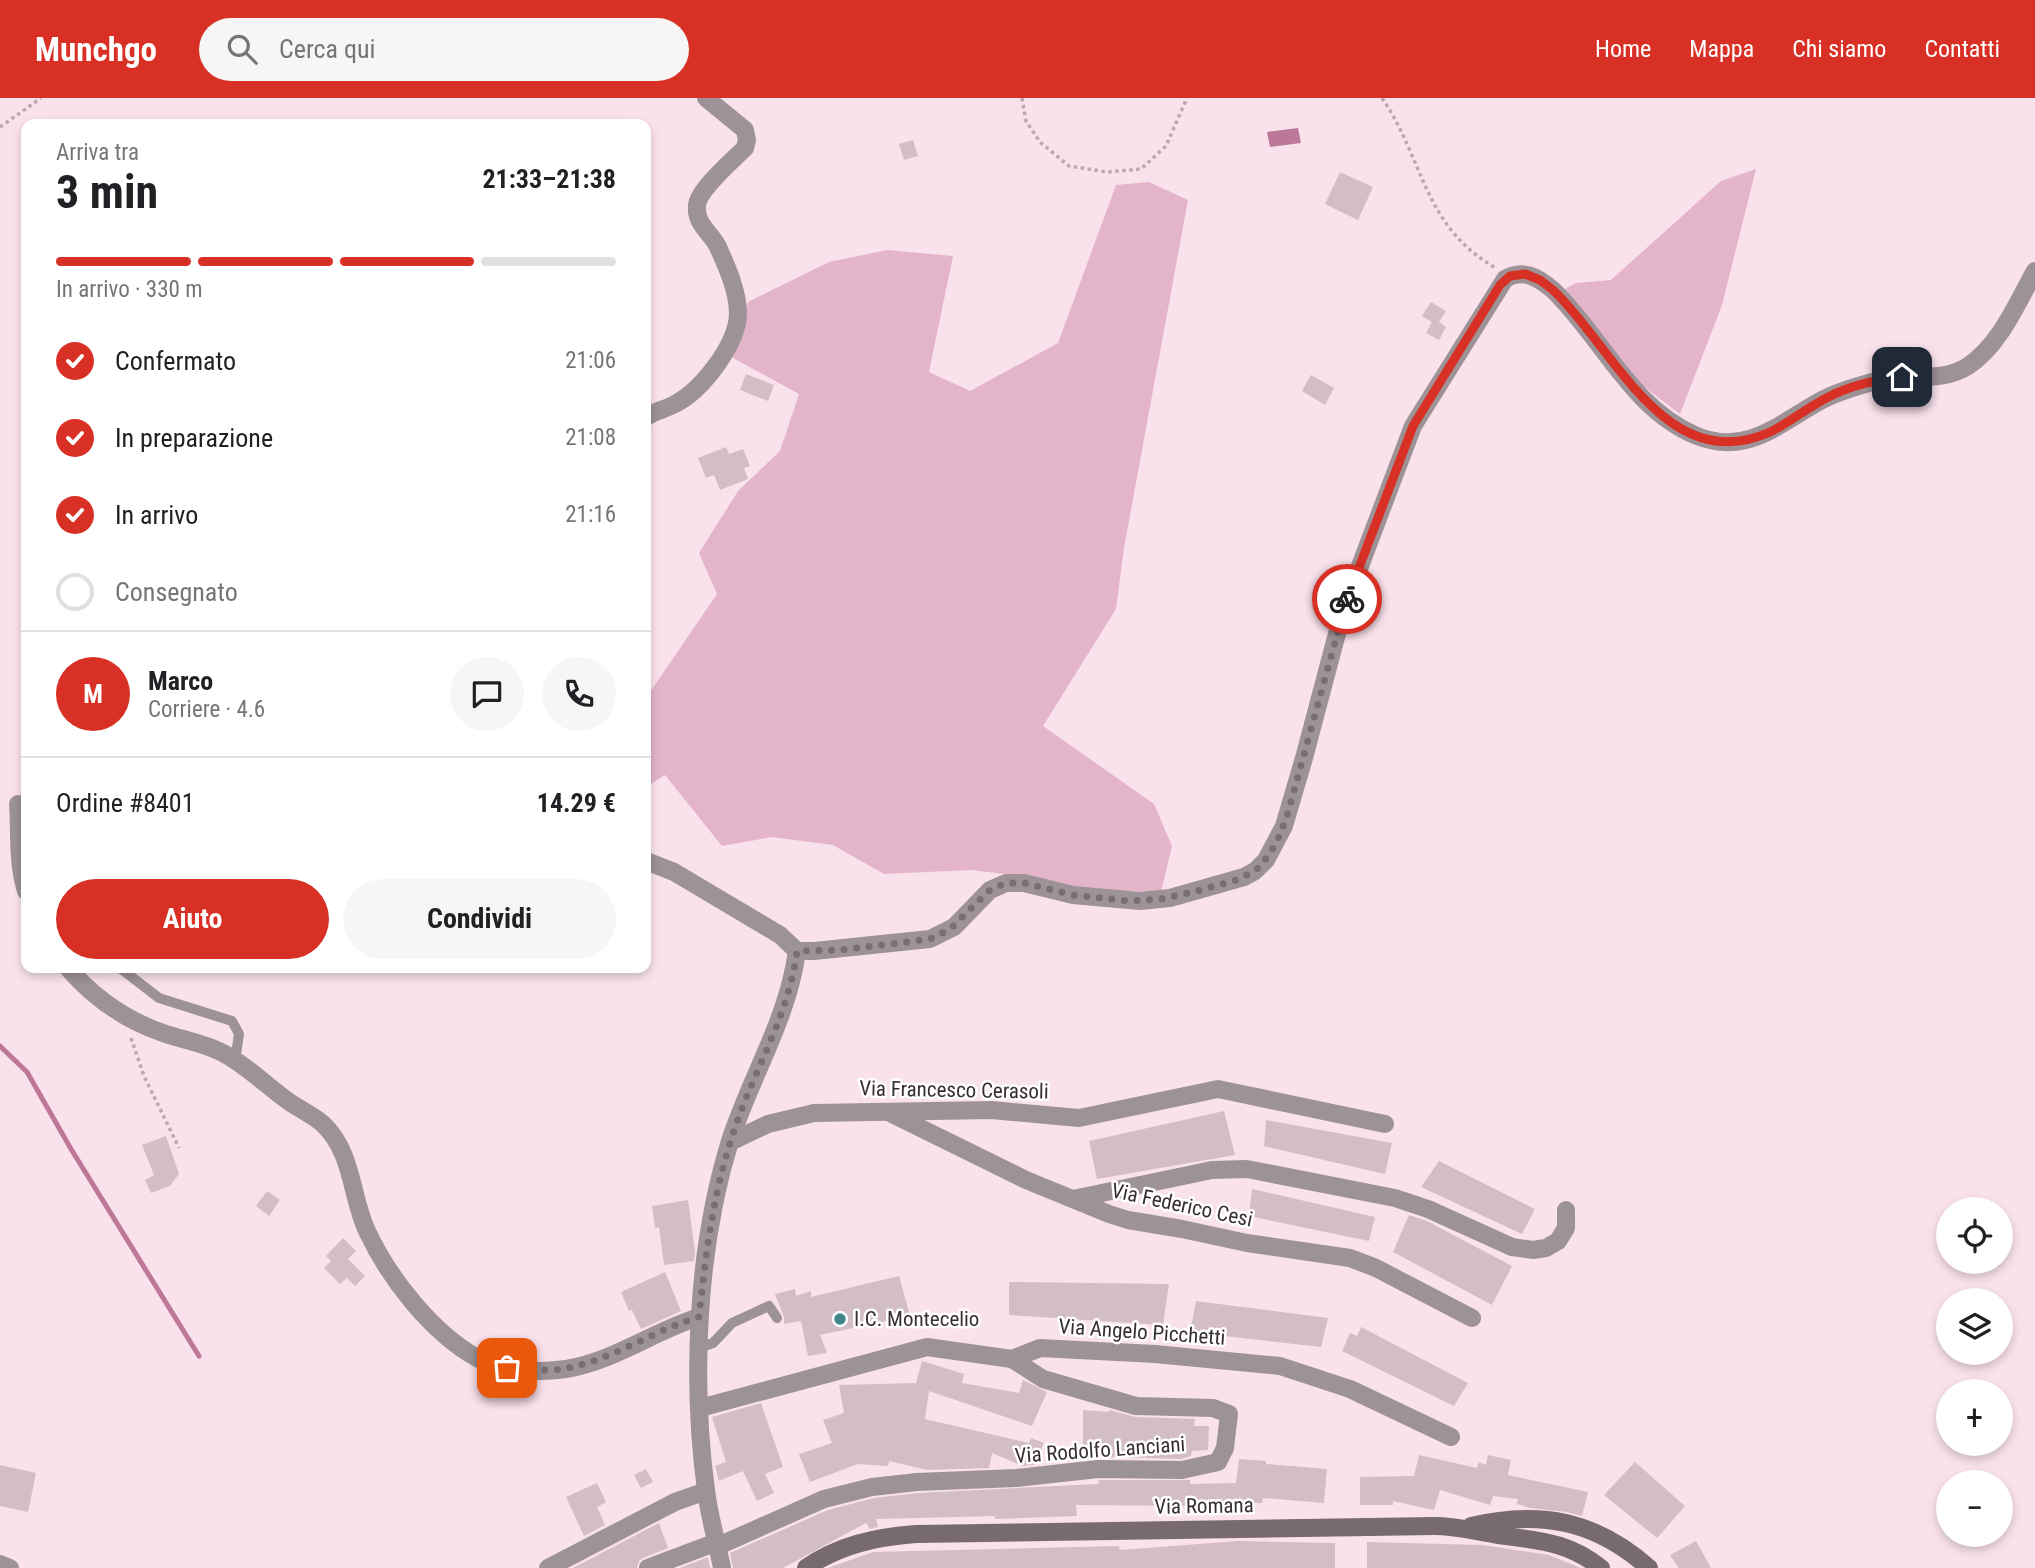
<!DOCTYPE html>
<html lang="it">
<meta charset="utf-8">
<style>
:root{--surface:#fff;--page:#f6f6f6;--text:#202124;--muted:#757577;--line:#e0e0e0;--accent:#d93025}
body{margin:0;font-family:"Roboto Condensed",sans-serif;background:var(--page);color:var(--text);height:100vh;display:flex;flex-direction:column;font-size:26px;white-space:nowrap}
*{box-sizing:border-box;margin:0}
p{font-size:23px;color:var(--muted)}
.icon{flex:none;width:38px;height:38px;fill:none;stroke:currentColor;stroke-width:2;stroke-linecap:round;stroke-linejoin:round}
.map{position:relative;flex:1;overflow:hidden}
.drawer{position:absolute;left:21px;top:21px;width:630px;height:854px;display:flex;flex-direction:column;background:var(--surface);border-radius:14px;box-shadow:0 4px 10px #0003}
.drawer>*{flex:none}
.tools{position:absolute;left:1936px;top:1099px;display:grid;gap:14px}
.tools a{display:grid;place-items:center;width:77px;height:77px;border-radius:50%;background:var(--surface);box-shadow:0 4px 10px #0003;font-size:35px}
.pin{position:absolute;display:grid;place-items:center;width:60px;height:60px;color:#fff;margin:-30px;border-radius:14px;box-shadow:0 4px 10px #0006}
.courier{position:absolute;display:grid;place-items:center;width:70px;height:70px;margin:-35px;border:5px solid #d93025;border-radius:50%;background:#fff;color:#222;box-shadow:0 2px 9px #0007}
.head em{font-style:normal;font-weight:700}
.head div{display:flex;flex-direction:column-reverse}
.head{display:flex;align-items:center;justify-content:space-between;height:119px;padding:0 35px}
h1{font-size:46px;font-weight:700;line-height:52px}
.bar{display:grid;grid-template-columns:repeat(4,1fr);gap:10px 7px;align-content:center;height:84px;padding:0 35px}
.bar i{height:9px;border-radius:5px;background:var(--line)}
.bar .active{background:var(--accent)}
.bar p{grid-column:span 4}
.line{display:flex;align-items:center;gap:18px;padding:0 35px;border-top:2px solid var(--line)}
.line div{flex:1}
.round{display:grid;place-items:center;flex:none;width:74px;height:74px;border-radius:37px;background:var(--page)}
ol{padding:0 35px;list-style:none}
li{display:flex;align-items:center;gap:21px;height:77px}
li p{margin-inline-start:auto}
li .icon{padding:7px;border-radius:50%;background:var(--accent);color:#fff;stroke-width:4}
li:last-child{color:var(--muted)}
li i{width:38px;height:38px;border:4px solid var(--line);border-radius:50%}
.cta{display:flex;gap:14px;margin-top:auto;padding:14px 35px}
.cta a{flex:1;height:80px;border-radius:42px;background:var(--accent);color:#fff;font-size:28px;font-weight:700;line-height:80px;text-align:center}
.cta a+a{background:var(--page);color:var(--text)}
header{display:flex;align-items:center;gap:42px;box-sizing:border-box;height:98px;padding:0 35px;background:var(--accent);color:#fff}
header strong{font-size:33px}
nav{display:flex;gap:38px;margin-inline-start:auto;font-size:24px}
.search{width:490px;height:63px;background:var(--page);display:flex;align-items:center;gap:18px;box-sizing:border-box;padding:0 24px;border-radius:38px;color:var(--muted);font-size:26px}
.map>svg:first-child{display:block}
.green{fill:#e4b4ca}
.water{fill:#bd7899}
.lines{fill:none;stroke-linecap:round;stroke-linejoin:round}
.stream{stroke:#bd7899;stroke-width:5}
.building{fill:#d3bdc6}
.path{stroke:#bba8b0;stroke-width:3.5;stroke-dasharray:3.5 3.5;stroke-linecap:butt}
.lane{stroke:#9d9397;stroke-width:10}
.street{stroke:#9d9397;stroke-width:18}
.secondary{stroke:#776a70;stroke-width:18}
.done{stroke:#7b6e73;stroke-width:7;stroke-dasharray:0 12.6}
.route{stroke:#d93025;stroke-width:9}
.poi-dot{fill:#3e868a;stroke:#fff;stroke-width:2.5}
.labels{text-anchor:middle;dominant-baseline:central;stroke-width:5;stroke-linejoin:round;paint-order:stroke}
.street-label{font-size:21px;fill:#372f32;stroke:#fff}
.poi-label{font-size:21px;fill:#372f32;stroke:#fff;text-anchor:start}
</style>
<header>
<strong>Munchgo</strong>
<div class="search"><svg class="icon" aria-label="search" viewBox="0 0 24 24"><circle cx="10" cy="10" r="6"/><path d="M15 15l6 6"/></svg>Cerca qui</div>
<nav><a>Home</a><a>Mappa</a><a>Chi siamo</a><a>Contatti</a></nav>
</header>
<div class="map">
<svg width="2035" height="1470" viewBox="0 0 2035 1470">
<rect width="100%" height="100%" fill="#fae2ec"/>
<g class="green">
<polygon points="1756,71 1722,207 1680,316 1630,278 1565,191 1576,185 1611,182 1721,83"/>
<polygon points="1149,84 1188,102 1124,450 1116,511 1043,628 1154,706 1172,748 1161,794 1091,793 1032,779 971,772 884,776 833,747 772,739 722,748 665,677 646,689 646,600 717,496 699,455 738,393 780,353 799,296 733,260 748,204 829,164 887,152 953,158 929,274 970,293 1058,245 1116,87"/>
</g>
<polygon class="water" points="1298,30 1301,45 1270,49 1267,34"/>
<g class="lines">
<polyline class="stream" points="0,948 27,974 71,1051 199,1258"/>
</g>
<g class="building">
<polygon points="913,42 918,58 904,62 899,46"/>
<polygon points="1340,74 1373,89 1358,122 1325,106"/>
<polygon points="1431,204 1446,213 1439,224 1446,229 1439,242 1426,235 1432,224 1422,218"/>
<polygon points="746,276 774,287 768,303 740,292"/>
<polygon points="1311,277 1334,290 1325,307 1302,293"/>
<polygon points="726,349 729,356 743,351 750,368 744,370 748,381 720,392 714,377 706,380 698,360"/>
<polygon points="1224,1013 1235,1057 1097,1081 1089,1043"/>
<polygon points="1266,1022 1392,1045 1385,1076 1264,1048"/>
<polygon points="166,1038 179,1076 170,1088 151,1095 145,1082 154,1077 142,1047"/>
<polygon points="1439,1063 1535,1111 1522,1136 1421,1089"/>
<polygon points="1252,1091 1375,1119 1369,1143 1249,1118"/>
<polygon points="267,1093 280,1102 269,1118 256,1108"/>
<polygon points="688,1102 695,1154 694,1163 664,1167 659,1129 655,1130 652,1108"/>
<polygon points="1409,1117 1427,1123 1512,1168 1492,1207 1393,1154"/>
<polygon points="343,1140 356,1153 348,1161 365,1178 355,1188 347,1180 340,1186 324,1170 331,1163 326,1158"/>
<polygon points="665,1174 681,1213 641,1231 632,1212 629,1213 621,1194"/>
<polygon points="899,1178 910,1218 820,1237 827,1255 808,1258 801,1223 784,1226 784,1219 775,1196 795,1191 796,1198 811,1193 811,1199"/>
<polygon points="1009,1184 1169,1186 1163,1227 1009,1217"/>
<polygon points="1196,1203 1328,1220 1321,1249 1190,1234"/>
<polygon points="1361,1229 1468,1285 1454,1308 1342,1253 1350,1235 1357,1238"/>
<polygon points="922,1263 964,1276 962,1285 1019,1295 1023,1282 1047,1294 1032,1328 929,1293 925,1321 1029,1345 1031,1340 1044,1345 1034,1367 1023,1368 992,1355 989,1370 927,1372 889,1363 888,1368 858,1366 810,1384 799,1356 832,1345 823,1322 844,1315 839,1287 916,1285"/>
<polygon points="761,1305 783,1369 765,1376 774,1395 757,1403 743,1373 719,1383 715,1368 726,1364 712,1319"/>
<polygon points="1083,1312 1109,1314 1109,1312 1136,1319 1195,1321 1194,1328 1209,1328 1208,1352 1192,1353 1191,1358 1181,1361 1083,1358"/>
<polygon points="1419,1357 1477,1370 1479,1364 1486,1367 1488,1357 1511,1362 1508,1377 1588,1394 1582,1418 1567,1414 1530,1410 1517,1406 1518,1401 1493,1398 1490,1407 1440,1392 1434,1412 1393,1403 1393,1407 1360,1407 1360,1379 1414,1378"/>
<polygon points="1239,1361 1266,1363 1266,1366 1327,1371 1324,1405 1263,1400 1262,1405 1221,1404 1221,1414 1197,1413 1197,1408 1076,1407 1077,1418 995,1421 995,1418 876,1421 878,1429 870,1431 866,1425 783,1470 733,1470 730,1455 828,1412 874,1400 918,1395 1098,1386 1099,1382 1190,1382 1190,1386 1236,1385"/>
<polygon points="1635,1364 1685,1408 1657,1440 1604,1397"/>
<polygon points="0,1367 36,1375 28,1414 0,1408"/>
<polygon points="646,1371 653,1384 641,1390 634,1377"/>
<polygon points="597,1385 606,1404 597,1409 605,1427 584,1438 566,1399"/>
<polygon points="659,1425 668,1450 643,1460 639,1463 637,1470 573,1470"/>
<polygon points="1238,1443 1335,1445 1335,1470 828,1470 873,1454 1119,1448 1120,1452"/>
<polygon points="1696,1443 1711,1470 1679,1470 1670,1457"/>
<polygon points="1367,1444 1482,1447 1549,1457 1581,1470 1367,1470"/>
<polygon points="708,1459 710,1470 680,1470"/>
</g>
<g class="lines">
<g class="path">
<polyline points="1022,0 1026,23 1040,44 1069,68 1107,74 1141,71 1166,48 1187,0"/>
<path d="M1382,0c42,61 41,129 114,170"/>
<polyline points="0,29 41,0"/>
<polyline points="131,940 144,978 179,1050"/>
</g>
<g class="lane">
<polyline points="120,870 159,900 232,923 239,936 235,963"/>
<polyline points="699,1250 713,1245 732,1225 769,1208 777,1220"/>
</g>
<g class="street">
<path d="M646,319c9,-6 20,-8 29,-13 27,-14 62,-59 63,-90 0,-23 -11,-47 -20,-67 -7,-15 -23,-22 -21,-42 2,-16 35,-44 48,-57l2,-8 -2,-10 -39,-32"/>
<path d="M18,706c2,30 -1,58 8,87"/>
<path d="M646,763l28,11 106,63 17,16h17l116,-12 24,-12 36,-37 16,-7h18l49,12 67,6 30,-3 74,-21 11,-6 11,-11 18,-34 20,-68 39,-147 70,-185 92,-147c18,-11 34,-1 48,11 49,47 78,119 144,146 52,21 86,-16 127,-37 18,-9 37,-14 56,-19 28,-6 62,3 88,-14 32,-21 49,-63 67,-95"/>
<path d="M68,870c26,30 57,52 95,65 20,7 41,10 60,20 23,12 44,33 65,48 11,8 25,14 35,23 30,28 28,73 44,107 22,47 64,101 110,127 25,13 62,15 89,11 48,-8 88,-38 133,-52"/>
<polyline points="892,1016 1026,1082 1109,1116 1128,1122 1182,1131 1247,1145 1350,1160 1376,1170 1472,1220"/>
<polyline points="730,1044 768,1026 814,1015 991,1012 1079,1020 1218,991 1385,1026"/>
<polyline points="1073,1101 1212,1072 1247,1071 1395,1100 1428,1111 1512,1149 1533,1152 1546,1150 1558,1143 1566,1130 1566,1112"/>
<polyline points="700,1310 927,1249 1012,1261 1040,1250 1155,1256 1280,1268 1350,1291 1451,1339"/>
<polyline points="718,1448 824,1401 872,1389 917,1384 1016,1380 1098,1371 1182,1372 1218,1364 1225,1350 1229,1316 1213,1310 1136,1308 1043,1281 1012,1261"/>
<polyline points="0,1466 10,1470"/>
<polyline points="548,1470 675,1404 706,1393"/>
<polyline points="648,1470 717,1444"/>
<path d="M722,1470c-5,-26 -13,-52 -16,-78 -15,-111 -9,-242 24,-349 21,-65 58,-122 67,-190"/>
</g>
<g class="secondary">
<path d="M1471,1428c69,-16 124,-6 178,42"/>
<path d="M806,1470c33,-23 70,-31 110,-34l518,-8c23,0 43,6 65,9 40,6 68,6 102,33"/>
</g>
</g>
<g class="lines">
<path class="done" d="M507,1270c19,1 41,4 60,0 47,-9 87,-38 132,-51 7,-66 15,-131 38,-195 20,-57 52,-109 60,-171l44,-1 89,-11 20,-10 40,-39 16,-7h18l49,12 57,6 31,-2 36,-8 43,-12 20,-12 16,-23 11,-28 60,-217"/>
<path class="route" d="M1347,501l66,-173 87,-141 10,-9 15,-2 15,6 13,10c60,56 113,189 217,142 17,-8 30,-19 46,-28 25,-16 56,-24 86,-27"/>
</g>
<circle class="poi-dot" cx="840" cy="1221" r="7"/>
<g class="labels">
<g class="street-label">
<text transform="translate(954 992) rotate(1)">Via Francesco Cerasoli</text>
<text transform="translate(1182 1107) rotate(12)">Via Federico Cesi</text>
<text transform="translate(1142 1234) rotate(4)">Via Angelo Picchetti</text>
<text transform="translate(1100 1352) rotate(-4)">Via Rodolfo Lanciani</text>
<text transform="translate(1204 1408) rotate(-1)">Via Romana</text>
</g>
<g class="poi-label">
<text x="854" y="1221">I.C. Montecelio</text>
</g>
</g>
</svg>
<div class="tools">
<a><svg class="icon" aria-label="locate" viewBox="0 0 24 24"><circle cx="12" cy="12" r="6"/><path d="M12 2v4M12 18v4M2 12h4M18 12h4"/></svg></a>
<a><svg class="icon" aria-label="layers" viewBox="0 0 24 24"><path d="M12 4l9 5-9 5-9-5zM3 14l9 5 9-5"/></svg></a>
<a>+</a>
<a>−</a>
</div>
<div class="pin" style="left:507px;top:1270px;background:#ea580c"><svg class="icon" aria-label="bag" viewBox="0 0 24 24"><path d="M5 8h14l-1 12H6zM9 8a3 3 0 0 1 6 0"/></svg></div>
<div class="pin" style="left:1902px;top:279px;background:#1f2937"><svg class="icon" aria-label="home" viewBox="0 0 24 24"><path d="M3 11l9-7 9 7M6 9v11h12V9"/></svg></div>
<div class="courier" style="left:1347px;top:501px"><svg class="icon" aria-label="bike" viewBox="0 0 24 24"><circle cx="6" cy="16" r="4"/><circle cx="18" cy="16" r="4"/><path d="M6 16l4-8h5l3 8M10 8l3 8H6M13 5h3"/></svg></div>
<section class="drawer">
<div class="head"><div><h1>3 min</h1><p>Arriva tra</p></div><em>21:33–21:38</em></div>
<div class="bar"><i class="active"></i><i class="active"></i><i class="active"></i><i></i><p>In arrivo · 330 m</p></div>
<ol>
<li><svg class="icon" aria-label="check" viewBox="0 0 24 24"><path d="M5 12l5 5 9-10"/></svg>Confermato<p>21:06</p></li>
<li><svg class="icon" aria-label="check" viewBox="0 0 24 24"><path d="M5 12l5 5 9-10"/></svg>In preparazione<p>21:08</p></li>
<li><svg class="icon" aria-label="check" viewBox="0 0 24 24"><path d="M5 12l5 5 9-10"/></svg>In arrivo<p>21:16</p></li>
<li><i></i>Consegnato</li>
</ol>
<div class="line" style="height:126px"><b class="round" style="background:var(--accent);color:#fff">M</b><div><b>Marco</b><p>Corriere · 4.6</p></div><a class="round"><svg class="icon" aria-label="chat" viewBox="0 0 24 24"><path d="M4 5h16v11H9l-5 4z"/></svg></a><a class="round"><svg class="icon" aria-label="phone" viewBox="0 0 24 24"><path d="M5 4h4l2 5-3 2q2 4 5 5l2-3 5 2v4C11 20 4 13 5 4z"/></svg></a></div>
<div class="line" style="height:91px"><div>Ordine #8401</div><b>14.29 €</b></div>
<div class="cta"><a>Aiuto</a><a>Condividi</a></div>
</section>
</div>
